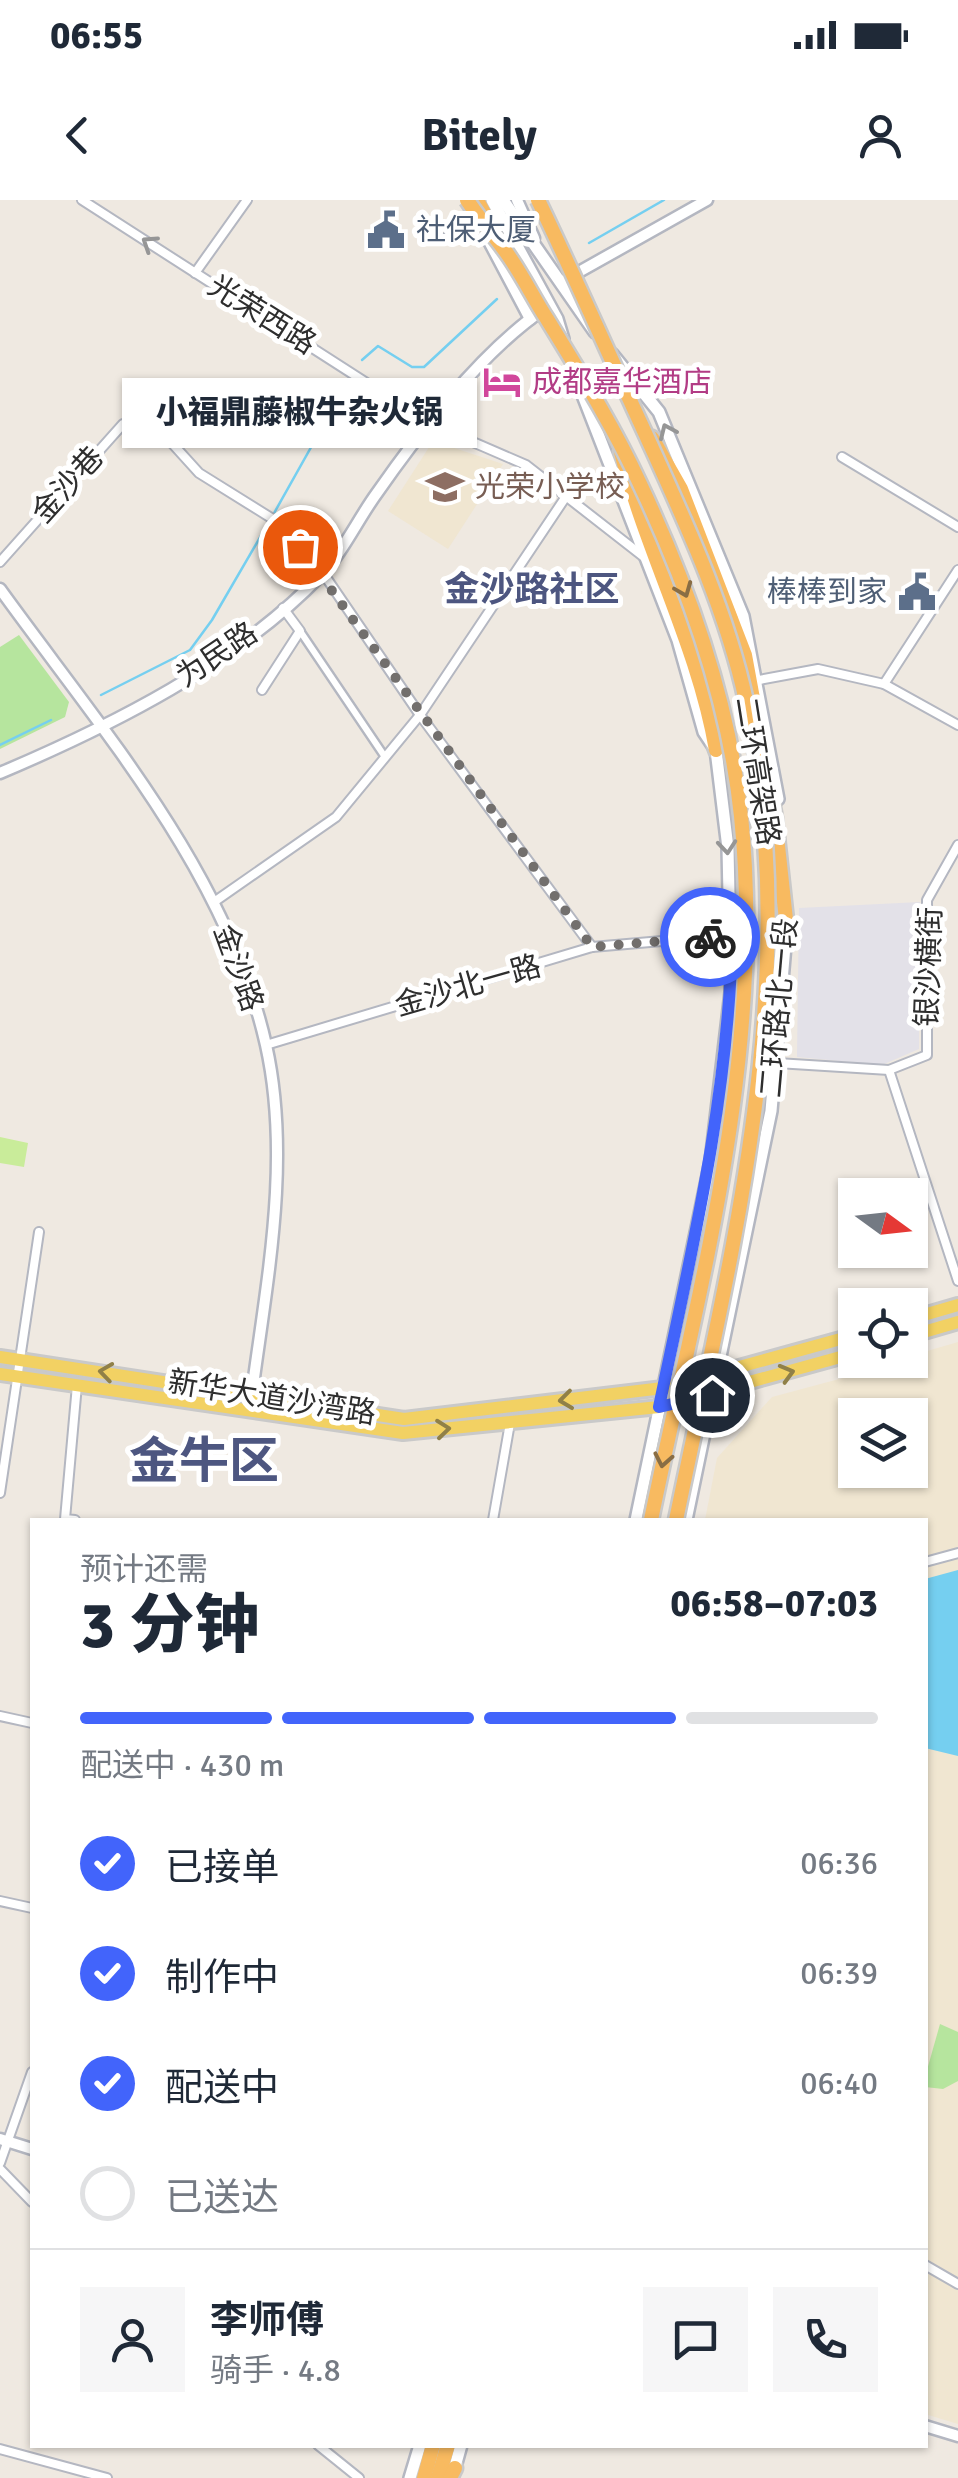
<!DOCTYPE html>
<html lang="zh">
<meta charset="utf-8">
<style>
:root{--surface:#fff;--page:#f6f6f7;--text:#1f2937;--muted:#747a83;--line:#e0e1e3;--accent:#4264fb}
body{margin:0;font-family:Signika,"Noto Sans SC",sans-serif;background:var(--page);color:var(--text);height:100vh;display:flex;flex-direction:column;font-size:38px;white-space:nowrap}
*{box-sizing:border-box;margin:0}
p{font-size:32px;color:var(--muted)}
.icon{flex:none;width:55px;height:55px;fill:none;stroke:currentColor;stroke-width:2;stroke-linecap:round;stroke-linejoin:round}
.map{position:relative;flex:1;overflow:hidden}
.sheet{position:absolute;left:30px;top:1318px;width:898px;height:930px;display:flex;flex-direction:column;background:var(--surface);border-radius:0px;box-shadow:0 2px 8px #0004}
.sheet>*{flex:none}
.needle{width:65px;rotate:105deg}
.buttons{position:absolute;left:838px;top:978px;display:grid;gap:20px}
.buttons a{display:grid;place-items:center;width:90px;height:90px;border-radius:0px;background:var(--surface);box-shadow:0 2px 8px #0004;font-size:50px}
.pin{position:absolute;display:grid;place-items:center;width:85px;height:85px;color:#fff;margin:-42px;border:5px solid #fff;border-radius:50%;box-shadow:0 2px 10px #0007}
.courier{position:absolute;display:grid;place-items:center;width:100px;height:100px;margin:-50px;border:8px solid #4264fb;border-radius:50%;background:#fff;color:#222;box-shadow:0 2px 12px #0007}
.bubble{position:absolute;height:70px;border-radius:0px;background:var(--surface);box-shadow:0 2px 8px #0004;font-size:32px;font-weight:800;line-height:70px;text-align:center}
.summary em{font-style:normal;font-weight:800}
.summary div{display:flex;flex-direction:column-reverse}
.summary{display:flex;align-items:center;justify-content:space-between;height:170px;padding:0 50px}
h1{font-size:65px;font-weight:800;line-height:75px}
.bar{display:grid;grid-template-columns:repeat(4,1fr);gap:15px 10px;align-content:center;height:120px;padding:0 50px}
.bar i{height:12px;border-radius:8px;background:var(--line)}
.bar .active{background:var(--accent)}
.bar p{grid-column:span 4}
.line{display:flex;align-items:center;gap:25px;padding:0 50px;border-top:2px solid var(--line)}
.line div{flex:1}
.round{display:grid;place-items:center;flex:none;width:105px;height:105px;border-radius:0px;background:var(--page)}
ol{padding:0 50px;list-style:none}
li{display:flex;align-items:center;gap:30px;height:110px}
li p{margin-inline-start:auto}
li .icon{padding:10px;border-radius:50%;background:var(--accent);color:#fff;stroke-width:4}
li:last-child{color:var(--muted)}
li i{width:55px;height:55px;border:5px solid var(--line);border-radius:50%}
.status{display:flex;justify-content:space-between;align-items:center;height:70px;padding:0 50px;background:var(--surface);direction:ltr}
.status svg{height:28px;fill:currentColor}
header{display:flex;justify-content:space-between;align-items:center;height:130px;padding:0 50px;background:var(--surface);font-size:45px;font-weight:800}
.map>svg:first-child{display:block}
.industrial{fill:#e3e1e8}
.education{fill:#f0e6d1;fill-rule:evenodd}
.green{fill:#b6e59e}
.pitch{fill:#c9ec9a}
.water{fill:#75cff0}
.lines{fill:none;stroke-linecap:round;stroke-linejoin:round}
.stream{stroke:#75cff0;stroke-width:2.5}
.pedestrian-casing{stroke:#b4b7c1;stroke-width:11}
.minor-casing{stroke:#b4b7c1;stroke-width:12}
.tertiary-casing{stroke:#b4b7c1;stroke-width:15}
.secondary-casing{stroke:#b4b7c1;stroke-width:16}
.primary-casing{stroke:#c9c9c9;stroke-width:18}
.trunk-casing{stroke:#c9c9c9;stroke-width:19}
.pedestrian{stroke:#fff;stroke-width:6}
.minor{stroke:#fff;stroke-width:8}
.tertiary{stroke:#fff;stroke-width:10}
.secondary{stroke:#fff;stroke-width:11}
.primary{stroke:#f2d163;stroke-width:12}
.trunk{stroke:#f8ba60;stroke-width:14}
.trunk-bridge-casing{stroke:#c9c9c9;stroke-width:19;stroke-linecap:butt}
.trunk-bridge{stroke:#f8ba60;stroke-width:14}
.oneway{stroke:#969696}
.oneway2{stroke:#896d44}
.oneway3{stroke:#908048}
.done{stroke:#726f6d;stroke-width:10;stroke-dasharray:0 18}
.route{stroke:#4264fb;stroke-width:12}
.labels{text-anchor:middle;dominant-baseline:central;stroke-width:10;stroke-linejoin:round;paint-order:stroke}
.service-label{font-size:30px;fill:#4e5e75;stroke:#fff;text-anchor:start}
.street-label{font-size:30px;fill:#2e2e2e;stroke:#fff}
.hotel-label{font-size:30px;fill:#b23c85;stroke:#fff;text-anchor:start}
.education-label{font-size:30px;fill:#785e54;stroke:#fff;text-anchor:start}
.quarter-label{font-size:35px;font-weight:bold;fill:#4d5680;stroke:#fff}
.town-label{font-size:50px;font-weight:bold;fill:#4d5680;stroke:#fff}
</style>
<div class="status"><b>06:55</b><svg viewBox="0 0 49 12"><path d="M0 12V9h3v3zM5 12V6h3v6zM10 12V3h3v9zM15 12V0h3v12zM26 1h20v11H26zM47 4h2v5h-2z"/></svg></div>
<header><svg class="icon" aria-label="back" viewBox="0 0 24 24"><path d="M15 5l-7 7 7 7"/></svg>Bitely<svg class="icon" aria-label="person" viewBox="0 0 24 24"><circle cx="12" cy="8" r="4"/><path d="M4 21q1-7 8-7t8 7"/></svg></header>
<div class="map">
<svg width="958" height="2278" viewBox="0 0 958 2278">
<rect width="100%" height="100%" fill="#efe9e1"/>
<polygon class="industrial" points="920,702 919,849 882,865 797,857 799,708"/>
<g class="education">
<polygon points="433,241 503,264 448,349 388,311"/>
<path d="M958,1142v1082l-33,-10v-894h-220l12,-62 55,-61 138,-37v-4zM855,1215h55v55h-55z"/>
</g>
<g class="green">
<polygon points="19,435 69,502 65,517 0,549 0,447"/>
<polygon points="940,1824 958,1832 958,1881 943,1889 925,1887 925,1877"/>
</g>
<polygon class="pitch" points="0,937 28,943 24,967 0,963"/>
<polygon class="water" points="958,1370 958,1556 925,1548 925,1379"/>
<g class="lines">
<g class="stream">
<polyline points="589,43 664,0"/>
<polyline points="362,160 378,146 412,167 424,167 497,99"/>
<polyline points="273,315 346,185"/>
<polyline points="101,495 190,450 212,420 269,322"/>
<polyline points="0,545 51,520"/>
</g>
<g class="pedestrian-casing">
<polyline id="pedestrian" points="300,431 385,557"/>
</g>
<g class="minor-casing">
<g id="minor">
<polyline points="82,0 429,223 526,265 644,357"/>
<polyline points="446,38 475,15"/>
<polyline points="195,73 247,0"/>
<polyline points="842,257 958,327"/>
<polyline points="0,362 123,224 151,220 199,273 276,321 323,373 420,515 592,747"/>
<polyline points="759,480 818,469 884,484 958,525"/>
<polyline points="884,484 958,370"/>
<polyline points="262,490 300,431 283,408"/>
<polyline points="214,702 336,617 420,515 565,298"/>
<polyline points="266,845 592,747 732,735"/>
<polyline points="777,863 889,870 927,855 927,700 958,645"/>
<polyline points="889,870 958,1081"/>
<polyline points="0,1293 39,1032"/>
<polyline points="75,1320 65,1319 77,1185"/>
<polyline points="493,1320 510,1223"/>
<polyline points="925,1362 958,1353"/>
<polyline points="0,1516 32,1523"/>
<polyline points="0,1701 32,1708"/>
<polyline points="0,1963 32,1872"/>
<polyline points="0,1969 32,2002"/>
<polyline points="925,2065 958,2084"/>
<polyline points="318,2245 359,2278"/>
<polyline points="0,2249 107,2278"/>
</g>
</g>
<g class="tertiary-casing">
<g id="tertiary">
<polyline points="517,0 534,38"/>
<polyline points="484,32 530,119"/>
<polyline points="561,82 707,0"/>
<path d="M0,389c101,140 227,283 266,456 26,116 0,239 -15,355"/>
<path d="M0,573c111,-47 237,-110 321,-198 22,-23 37,-56 56,-82 44,-63 104,-141 167,-184"/>
<polyline points="0,1939 32,1949"/>
<polyline points="925,2226 958,2236"/>
</g>
</g>
<g class="secondary-casing">
<g id="secondary">
<polyline points="492,0 557,119 563,139"/>
<polyline points="503,0 595,132"/>
<polyline points="612,154 659,212 743,416 778,599"/>
<polyline points="572,167 678,440 704,532 716,550 728,648 731,792 711,961 636,1320"/>
<polyline points="686,1320 771,911 787,722"/>
<polyline points="453,2274 461,2245"/>
<polyline points="410,2278 420,2245"/>
</g>
</g>
<g class="primary-casing">
<g id="primary">
<polyline points="910,1119 958,1105"/>
<polyline points="910,1136 958,1122"/>
<polyline points="0,1157 404,1219 663,1188 855,1135"/>
<polyline points="0,1174 403,1233 659,1207 855,1153"/>
</g>
</g>
<g class="trunk-casing">
<g id="trunk">
<polyline points="477,0 491,26"/>
<polyline points="652,238 681,289 745,455 775,618 787,729"/>
<path d="M621,252c26,102 77,194 95,298"/>
<polyline points="424,2278 433,2245"/>
<polyline points="438,2278 448,2245"/>
<polyline points="450,2278 455,2268"/>
</g>
</g>
<use href="#pedestrian" class="pedestrian"/>
<use href="#minor" class="minor"/>
<use href="#tertiary" class="tertiary"/>
<use href="#secondary" class="secondary"/>
<use href="#primary" class="primary"/>
<use href="#trunk" class="trunk"/>
<g class="trunk-bridge-casing">
<g id="trunk-bridge">
<path d="M467,0c11,17 24,32 36,48 17,22 29,48 44,71 33,54 67,108 93,165 49,104 89,217 101,332 25,237 -43,474 -90,704"/>
<path d="M538,0c37,77 71,155 107,233 39,86 81,175 101,268 59,278 -14,547 -70,819"/>
</g>
</g>
<use href="#trunk-bridge" class="trunk-bridge"/>
</g>
<defs><path id="oneway-chevron" d="M-2-3.5L2.5 0L-2 3.5" fill="none" stroke-width="1.6" stroke-linecap="round" stroke-linejoin="round" transform="scale(2.5)"/></defs>
<g class="oneway">
<use href="#oneway-chevron" transform="translate(149 43) rotate(-147)"/>
<use href="#oneway-chevron" transform="translate(667 231) rotate(-114)"/>
<use href="#oneway-chevron" transform="translate(727 647) rotate(85)"/>
</g>
<g class="oneway2">
<use href="#oneway-chevron" transform="translate(684 390) rotate(68)"/>
<use href="#oneway-chevron" transform="translate(663 1260) rotate(101)"/>
</g>
<g class="oneway3">
<use href="#oneway-chevron" transform="translate(106 1172) rotate(-172)"/>
<use href="#oneway-chevron" transform="translate(787 1173) rotate(-16)"/>
<use href="#oneway-chevron" transform="translate(566 1200) rotate(173)"/>
<use href="#oneway-chevron" transform="translate(443 1229) rotate(-6)"/>
</g>
<g class="lines">
<polyline class="done" points="300,347 592,747 710,737"/>
<path class="route" d="M710,737l22,-1c-3,160 -40,314 -73,471l53,-12"/>
</g>
<defs>
<g id="civic-bare" transform="scale(3)"><path d="M-.6-6.5H3V-4.5H.6V-3L4-1V1h2V6H-6V1h2V-1L-.6-3ZM-1.2 2.5V6h2.4V2.5Z" fill="#5c6f8a" stroke="#fff" stroke-width="2.5" paint-order="stroke"/></g>
<g id="hotel-bare" transform="scale(3)"><path d="M-6-4.5h1.5V1H6V5H4.5V3h-9V5H-6ZM-4 0a1.8 1.8 0 1 1 3.6 0ZM.5 0V-2.5h3Q6-2.5 6 0Z" fill="#d1479c" stroke="#fff" stroke-width="2.5" paint-order="stroke"/></g>
<g id="school-bare" transform="scale(3)"><path d="M0-5L7-2L0 1L-7-2ZM-4 1L0 2.5L4 1V4Q0 6-4 4Z" fill="#8d6e63" stroke="#fff" stroke-width="2.5" paint-order="stroke"/></g>
</defs>
<g fill-rule="evenodd">
<use href="#civic-bare" x="386" y="30"/>
<use href="#hotel-bare" x="502" y="182"/>
<use href="#school-bare" x="445" y="287"/>
<use href="#civic-bare" x="917" y="392"/>
</g>
<g class="labels">
<g class="service-label">
<text x="416" y="30">社保大厦</text>
<text x="887" y="392" text-anchor="end">棒棒到家</text>
</g>
<g class="street-label">
<text transform="translate(262 115) rotate(32)">光荣西路</text>
<text transform="translate(68 285) rotate(-48)">金沙巷</text>
<text transform="translate(217 455) rotate(-34)">为民路</text>
<text transform="translate(757 571) rotate(81)">二环高架路</text>
<text transform="translate(929 767) rotate(-88)">银沙横街</text>
<text transform="translate(238 768) rotate(70)">金沙路</text>
<text transform="translate(468 786) rotate(-16)">金沙北一路</text>
<text transform="translate(779 808) rotate(-85)">二环路北一段</text>
<text transform="translate(272 1198) rotate(9)">新华大道沙湾路</text>
</g>
<g class="hotel-label">
<text x="532" y="182">成都嘉华酒店</text>
</g>
<g class="education-label">
<text x="475" y="287">光荣小学校</text>
</g>
<g class="quarter-label">
<text x="532" y="389">金沙路社区</text>
</g>
<g class="town-label">
<text x="204" y="1262">金牛区</text>
</g>
</g>
</svg>
<div class="buttons">
<a><svg class="needle" viewBox="-14 -14 28 28"><path d="M0-13l5 13h-10z" fill="#e53935"/><path d="M0 13l5-13h-10z" fill="#747a83"/></svg></a>
<a><svg class="icon" aria-label="locate" viewBox="0 0 24 24"><circle cx="12" cy="12" r="6"/><path d="M12 2v4M12 18v4M2 12h4M18 12h4"/></svg></a>
<a><svg class="icon" aria-label="layers" viewBox="0 0 24 24"><path d="M12 4l9 5-9 5-9-5zM3 14l9 5 9-5"/></svg></a>
</div>
<div class="pin" style="left:300px;top:347px;background:#ea580c"><svg class="icon" aria-label="bag" viewBox="0 0 24 24"><path d="M5 8h14l-1 12H6zM9 8a3 3 0 0 1 6 0"/></svg></div>
<div class="pin" style="left:712px;top:1195px;background:#1f2937"><svg class="icon" aria-label="home" viewBox="0 0 24 24"><path d="M3 11l9-7 9 7M6 9v11h12V9"/></svg></div>
<div class="courier" style="left:710px;top:737px"><svg class="icon" aria-label="bike" viewBox="0 0 24 24"><circle cx="6" cy="16" r="4"/><circle cx="18" cy="16" r="4"/><path d="M6 16l4-8h5l3 8M10 8l3 8H6M13 5h3"/></svg></div>
<div class="bubble" style="left:122px;top:178px;width:355px">小福鼎藤椒牛杂火锅</div>
<section class="sheet">
<div class="summary"><div><h1>3 分钟</h1><p>预计还需</p></div><em>06:58–07:03</em></div>
<div class="bar"><i class="active"></i><i class="active"></i><i class="active"></i><i></i><p>配送中 · 430 m</p></div>
<ol>
<li><svg class="icon" aria-label="check" viewBox="0 0 24 24"><path d="M5 12l5 5 9-10"/></svg>已接单<p>06:36</p></li>
<li><svg class="icon" aria-label="check" viewBox="0 0 24 24"><path d="M5 12l5 5 9-10"/></svg>制作中<p>06:39</p></li>
<li><svg class="icon" aria-label="check" viewBox="0 0 24 24"><path d="M5 12l5 5 9-10"/></svg>配送中<p>06:40</p></li>
<li><i></i>已送达</li>
</ol>
<div class="line" style="height:180px"><a class="round"><svg class="icon" aria-label="person" viewBox="0 0 24 24"><circle cx="12" cy="8" r="4"/><path d="M4 21q1-7 8-7t8 7"/></svg></a><div><b>李师傅</b><p>骑手 · 4.8</p></div><a class="round"><svg class="icon" aria-label="chat" viewBox="0 0 24 24"><path d="M4 5h16v11H9l-5 4z"/></svg></a><a class="round"><svg class="icon" aria-label="phone" viewBox="0 0 24 24"><path d="M5 4h4l2 5-3 2q2 4 5 5l2-3 5 2v4C11 20 4 13 5 4z"/></svg></a></div>
</section>
</div>
